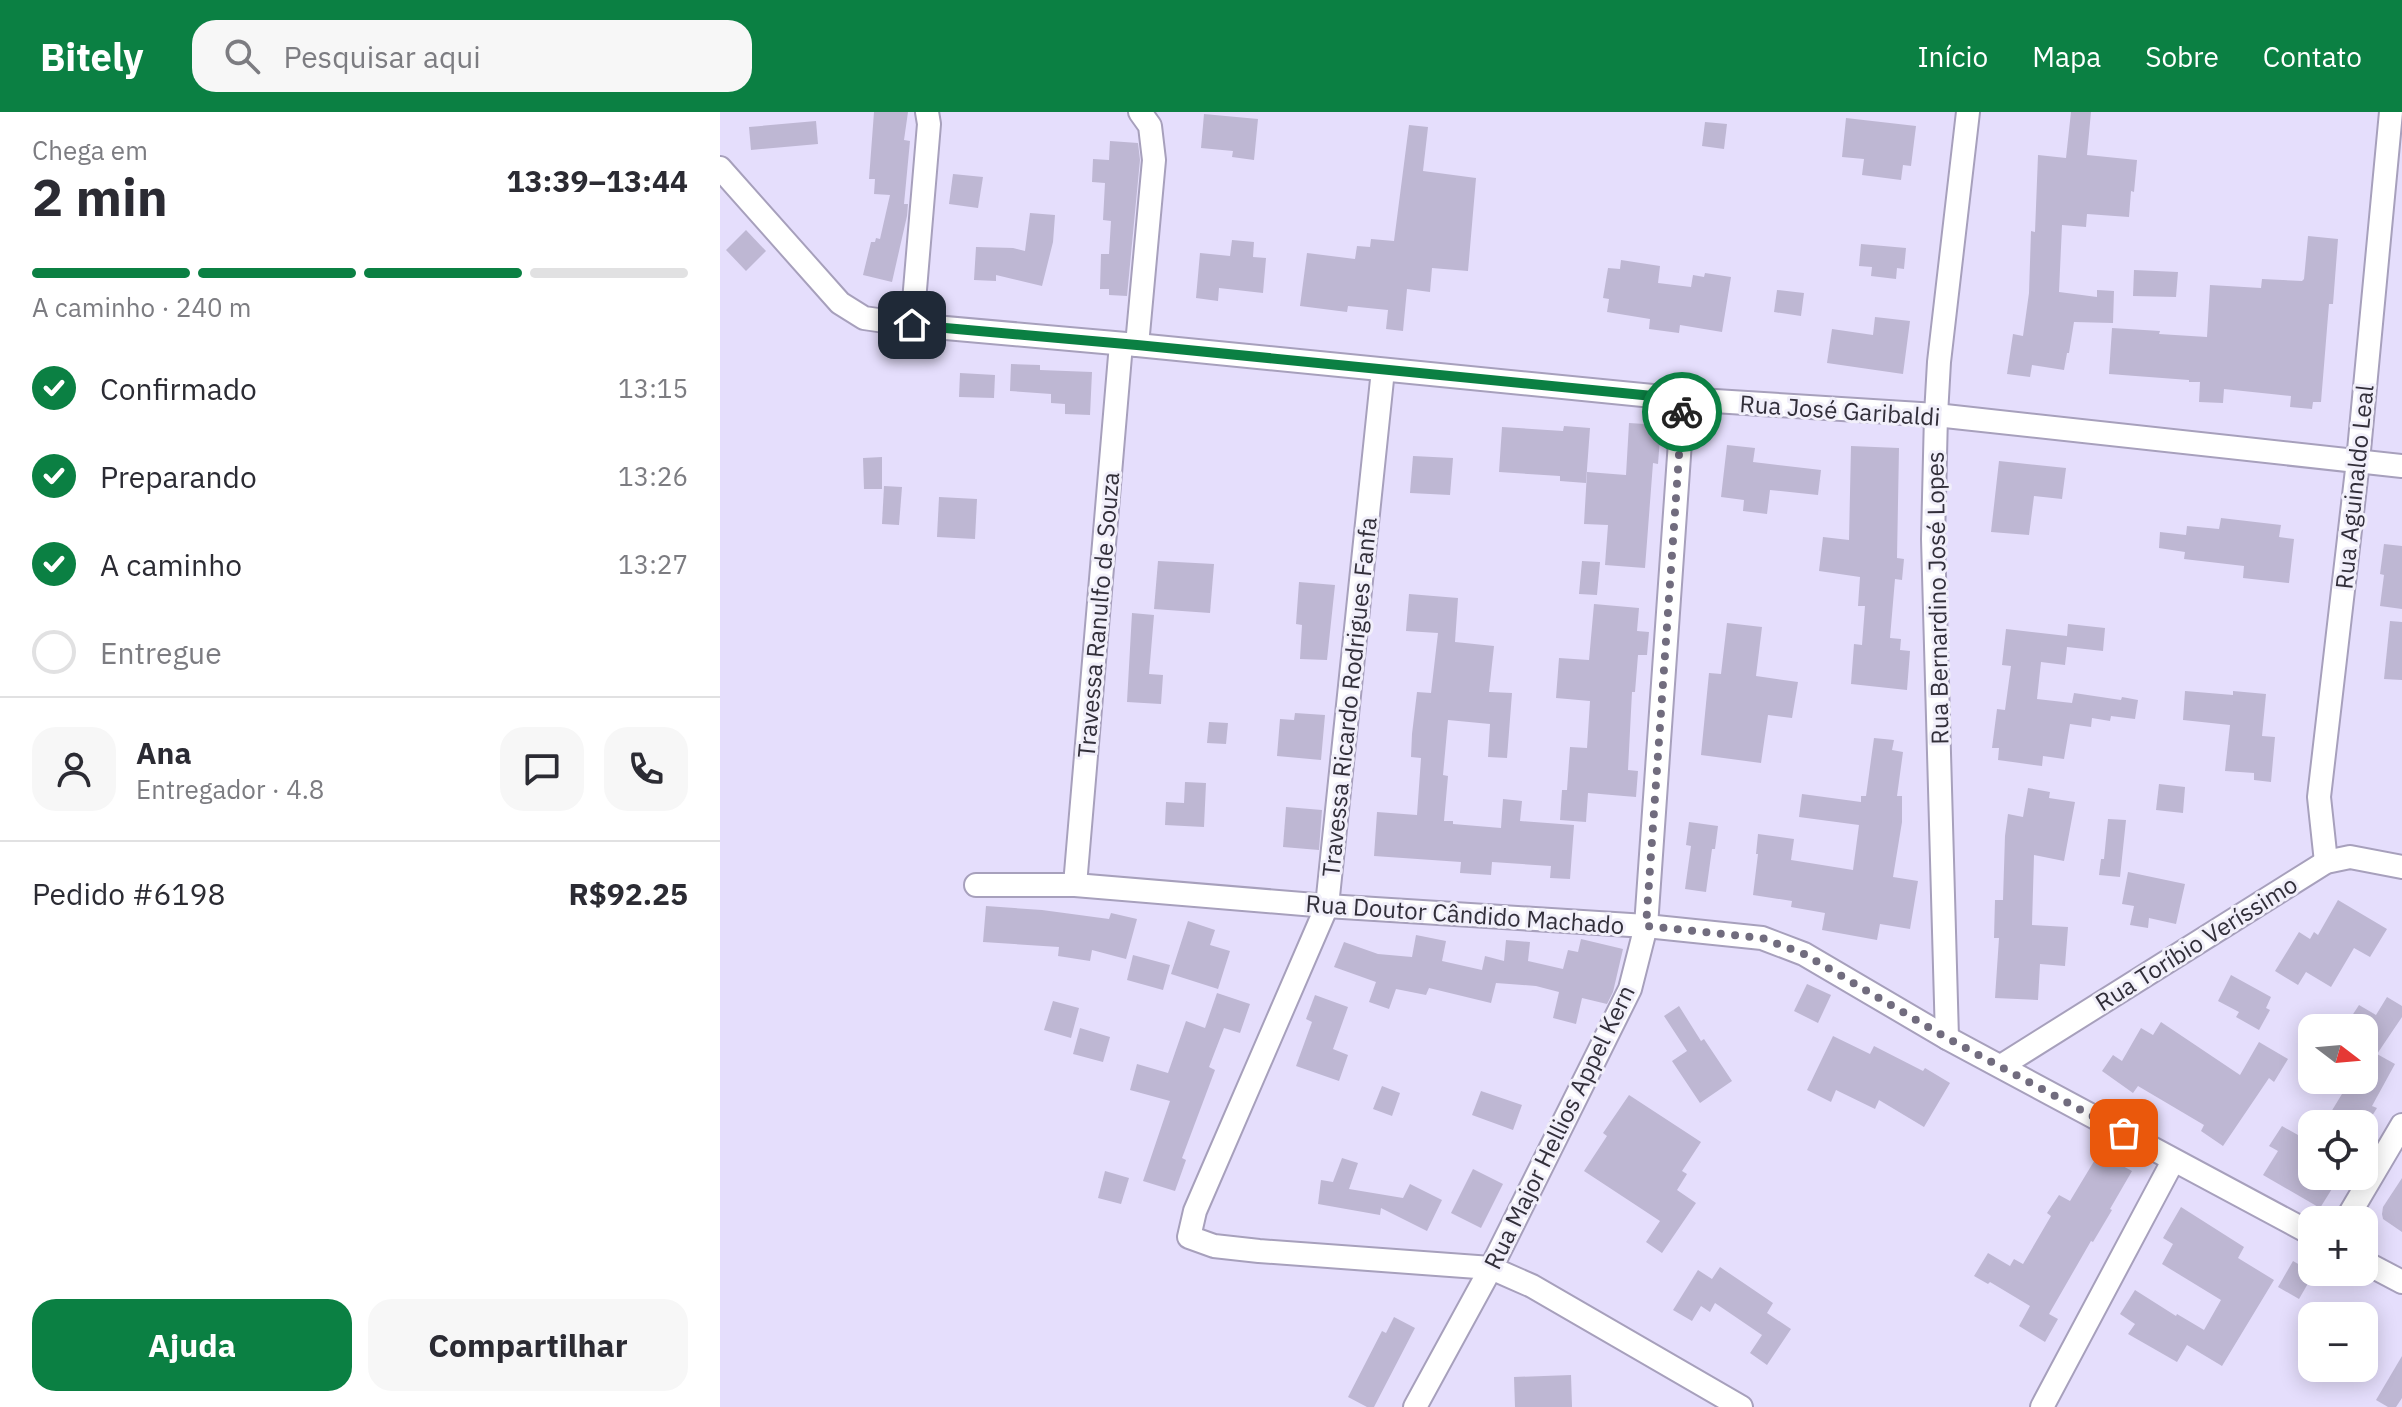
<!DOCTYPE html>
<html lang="pt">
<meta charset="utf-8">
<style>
:root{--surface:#fff;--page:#f7f7f7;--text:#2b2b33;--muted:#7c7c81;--line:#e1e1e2;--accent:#0b8043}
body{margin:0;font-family:"IBM Plex Sans",sans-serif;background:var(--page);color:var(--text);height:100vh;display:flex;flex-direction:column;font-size:30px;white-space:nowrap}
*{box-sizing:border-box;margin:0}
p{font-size:26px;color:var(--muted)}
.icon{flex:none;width:44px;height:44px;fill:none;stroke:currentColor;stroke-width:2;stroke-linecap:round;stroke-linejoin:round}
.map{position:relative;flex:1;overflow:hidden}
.side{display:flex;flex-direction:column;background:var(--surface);width:720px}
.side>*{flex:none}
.needle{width:52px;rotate:106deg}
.tools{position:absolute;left:1578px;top:902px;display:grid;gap:16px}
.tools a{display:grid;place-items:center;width:80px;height:80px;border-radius:16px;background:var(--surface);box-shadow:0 4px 20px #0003;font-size:40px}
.pin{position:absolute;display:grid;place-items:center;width:68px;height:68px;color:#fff;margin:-34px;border-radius:16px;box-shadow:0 4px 12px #0006}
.courier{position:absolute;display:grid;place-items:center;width:80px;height:80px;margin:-40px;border:6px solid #0b8043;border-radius:50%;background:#fff;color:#222;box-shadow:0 2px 10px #0007}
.headline em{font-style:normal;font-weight:700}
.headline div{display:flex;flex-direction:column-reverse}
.headline{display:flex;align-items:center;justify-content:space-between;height:136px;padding:0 32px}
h1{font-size:52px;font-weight:700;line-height:60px}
.bar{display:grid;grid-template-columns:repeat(4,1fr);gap:12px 8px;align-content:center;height:96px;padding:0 32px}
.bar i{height:10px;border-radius:6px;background:var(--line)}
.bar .current{background:var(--accent)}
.bar p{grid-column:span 4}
.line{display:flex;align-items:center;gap:20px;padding:0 32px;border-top:2px solid var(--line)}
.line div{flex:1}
.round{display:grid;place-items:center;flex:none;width:84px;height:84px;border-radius:24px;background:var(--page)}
ol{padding:0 32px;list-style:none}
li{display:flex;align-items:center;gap:24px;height:88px}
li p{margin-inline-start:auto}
li .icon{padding:8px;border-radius:50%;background:var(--accent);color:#fff;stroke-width:4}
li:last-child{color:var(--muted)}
li i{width:44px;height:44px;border:4px solid var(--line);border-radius:50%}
.button{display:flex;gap:16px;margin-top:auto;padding:16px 32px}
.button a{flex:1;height:92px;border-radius:24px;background:var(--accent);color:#fff;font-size:32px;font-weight:700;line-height:92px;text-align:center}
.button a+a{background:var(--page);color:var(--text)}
header{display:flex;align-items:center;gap:48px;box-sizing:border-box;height:112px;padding:0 40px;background:var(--accent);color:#fff}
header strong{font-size:38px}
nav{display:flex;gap:44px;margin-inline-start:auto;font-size:28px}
.search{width:560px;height:72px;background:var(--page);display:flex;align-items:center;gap:20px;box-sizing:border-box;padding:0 28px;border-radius:24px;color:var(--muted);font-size:30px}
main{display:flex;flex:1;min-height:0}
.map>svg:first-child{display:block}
.building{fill:#beb7d3}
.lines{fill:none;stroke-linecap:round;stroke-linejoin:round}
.minor-casing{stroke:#a7a0bc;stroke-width:26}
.minor{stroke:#fff;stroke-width:22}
.done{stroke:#716c7e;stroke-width:8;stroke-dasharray:0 14.4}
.route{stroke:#0b8043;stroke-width:10}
.labels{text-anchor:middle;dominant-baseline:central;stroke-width:6;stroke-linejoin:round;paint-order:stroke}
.street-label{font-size:24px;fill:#322f3a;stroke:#f1effa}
</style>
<header>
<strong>Bitely</strong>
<div class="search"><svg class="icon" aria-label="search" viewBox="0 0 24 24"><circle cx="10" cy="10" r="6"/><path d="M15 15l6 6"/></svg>Pesquisar aqui</div>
<nav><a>Início</a><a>Mapa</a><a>Sobre</a><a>Contato</a></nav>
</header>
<main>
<section class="side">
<div class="headline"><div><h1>2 min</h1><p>Chega em</p></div><em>13:39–13:44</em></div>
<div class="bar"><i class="current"></i><i class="current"></i><i class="current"></i><i></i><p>A caminho · 240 m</p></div>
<ol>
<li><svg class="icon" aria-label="check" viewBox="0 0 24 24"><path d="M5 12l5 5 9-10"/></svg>Confirmado<p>13:15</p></li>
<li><svg class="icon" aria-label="check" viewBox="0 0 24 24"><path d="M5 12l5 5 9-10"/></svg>Preparando<p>13:26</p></li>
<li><svg class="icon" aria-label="check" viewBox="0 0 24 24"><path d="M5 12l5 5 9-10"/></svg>A caminho<p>13:27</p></li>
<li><i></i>Entregue</li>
</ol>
<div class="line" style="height:144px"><a class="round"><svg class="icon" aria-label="person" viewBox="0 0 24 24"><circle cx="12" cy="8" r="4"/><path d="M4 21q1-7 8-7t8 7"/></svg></a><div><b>Ana</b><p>Entregador · 4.8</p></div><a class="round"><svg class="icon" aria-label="chat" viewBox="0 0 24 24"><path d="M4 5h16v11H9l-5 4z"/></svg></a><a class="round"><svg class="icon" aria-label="phone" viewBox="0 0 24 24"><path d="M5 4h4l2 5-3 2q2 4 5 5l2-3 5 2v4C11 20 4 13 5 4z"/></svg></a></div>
<div class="line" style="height:104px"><div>Pedido #6198</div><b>R$92.25</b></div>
<div class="button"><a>Ajuda</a><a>Compartilhar</a></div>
</section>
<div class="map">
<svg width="1682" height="1295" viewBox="0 0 1682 1295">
<rect width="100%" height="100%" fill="#e5defc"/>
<g class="building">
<polygon points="154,0 188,0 184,28 190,29 184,92 188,92 187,104 172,170 143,163 151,130 155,130 156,126 160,127 170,83 154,82 155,67 149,67"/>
<polygon points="1351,0 1371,0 1367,43 1417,48 1414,80 1411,79 1409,105 1367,102 1366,115 1342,113 1339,180 1377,185 1377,178 1394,179 1393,211 1354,210 1349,241 1347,241 1344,258 1312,253 1310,265 1287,262 1293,222 1303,224 1309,181 1311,119 1315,120 1318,43 1346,46"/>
<polygon points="484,2 538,7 534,48 512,45 513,39 481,36"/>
<polygon points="1126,6 1196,14 1191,54 1183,53 1181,68 1142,63 1144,47 1122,45"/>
<polygon points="96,9 98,32 31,38 29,15"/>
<polygon points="985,10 1007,12 1004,37 982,34"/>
<polygon points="689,13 708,15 703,59 756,66 748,159 712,156 710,180 687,177 683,219 666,217 668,198 628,194 627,200 580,194 587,141 635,147 637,134 650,135 651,127 674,129"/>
<polygon points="390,29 418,31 420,48 407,184 389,183 389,177 380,177 381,142 389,142 391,109 383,108 385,71 372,70 373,47 389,48"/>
<polygon points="233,62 263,65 258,96 229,92"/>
<polygon points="310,101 335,103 333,130 322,174 276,163 276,169 254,168 256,135 293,136 305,139"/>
<polygon points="26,118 46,139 26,159 6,138"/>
<polygon points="1588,124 1618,127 1613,192 1609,192 1601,290 1593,290 1592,297 1570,295 1571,284 1504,277 1503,291 1479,290 1480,270 1469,270 1469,268 1389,262 1392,216 1440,219 1439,222 1487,225 1490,173 1541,176 1542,167 1582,169 1584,167"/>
<polygon points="512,128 534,130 533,145 546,146 543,181 499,176 498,189 476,186 480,141 510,144"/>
<polygon points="1141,132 1186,136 1184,157 1177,156 1176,167 1151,164 1152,155 1139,154"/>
<polygon points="901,148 940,154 938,171 971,175 973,163 984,165 985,161 1011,165 1002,220 960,213 959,221 929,217 930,207 887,200 889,187 883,186 888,156 900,157"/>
<polygon points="1414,158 1458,160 1456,185 1413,184"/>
<polygon points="1057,178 1084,181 1081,204 1054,200"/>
<polygon points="1155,205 1190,209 1183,262 1107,251 1112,217 1153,223"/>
<polygon points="291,252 320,253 320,258 372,260 370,303 345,302 345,292 331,291 331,282 290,279"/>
<polygon points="240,261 275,263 274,286 239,285"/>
<polygon points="909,311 941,313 938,352 933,351 925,456 885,453 888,413 864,412 867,360 906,363"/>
<polygon points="844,314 870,316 866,371 840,369 840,364 779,360 782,315 843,319"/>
<polygon points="1007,333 1035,336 1033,350 1101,358 1098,383 1050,378 1047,402 1023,399 1024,388 1001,385"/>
<polygon points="1131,334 1179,336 1177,446 1184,447 1182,468 1175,467 1170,526 1181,527 1180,538 1190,539 1187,578 1131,572 1134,532 1142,533 1145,494 1138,494 1140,465 1099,459 1103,425 1129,428"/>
<polygon points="693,344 733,346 730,383 690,381"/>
<polygon points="162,345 162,377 144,377 143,346"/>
<polygon points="1279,349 1346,356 1342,387 1314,384 1309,423 1271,420"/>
<polygon points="164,374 182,375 179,413 162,412"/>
<polygon points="219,385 257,387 255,427 217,425"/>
<polygon points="1501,406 1561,413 1559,425 1574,427 1569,471 1523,466 1524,454 1464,447 1465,440 1439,436 1440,420 1466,423 1467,414 1499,417"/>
<polygon points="1664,432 1682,434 1682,497 1660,494 1664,463 1660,462"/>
<polygon points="438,449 494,452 490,501 434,497"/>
<polygon points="862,449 880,450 877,483 859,482"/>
<polygon points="579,470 615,473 607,548 580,547 582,513 576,512"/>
<polygon points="689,482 738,486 735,530 774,534 769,580 792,581 787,646 768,645 770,612 728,608 723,663 728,664 724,709 733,709 733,712 781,716 783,687 802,689 800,709 854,713 850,767 830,766 831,754 772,750 771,763 740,761 741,750 654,744 657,700 697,703 701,646 691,645 692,622 697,580 711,581 718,521 686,519"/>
<polygon points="874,492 919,496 917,519 929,520 927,543 918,543 915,580 912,580 908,658 918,659 916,685 868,681 866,710 840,708 842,678 847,678 850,635 867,636 870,589 836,586 839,546 869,548"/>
<polygon points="412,501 434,503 429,562 443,563 441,592 407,590"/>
<polygon points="1670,509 1682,510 1682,568 1664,567"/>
<polygon points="1007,511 1042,515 1036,564 1078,570 1072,606 1048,603 1041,651 981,643 989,561 1001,562"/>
<polygon points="1348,512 1385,516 1383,539 1347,535 1345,553 1321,550 1317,587 1352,591 1354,581 1401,588 1402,585 1418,588 1415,607 1391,604 1390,609 1372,606 1371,615 1350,612 1344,647 1323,644 1322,654 1278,648 1279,636 1272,636 1277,597 1285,598 1291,554 1282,553 1286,517 1347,524"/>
<polygon points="1465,579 1513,583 1513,579 1546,582 1542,624 1555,625 1551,670 1534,668 1534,661 1505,659 1510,613 1463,608"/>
<polygon points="575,601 605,603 601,648 557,644 560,607 574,608"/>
<polygon points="489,610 508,611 506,632 487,631"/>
<polygon points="1154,626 1174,628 1172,638 1183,640 1177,684 1182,684 1182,710 1173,765 1198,769 1190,817 1160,812 1157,828 1102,818 1105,801 1071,795 1072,789 1033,783 1038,742 1036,742 1038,722 1074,727 1071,748 1133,758 1139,713 1079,705 1082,682 1141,690 1141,684 1146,684"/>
<polygon points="465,670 486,671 484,715 445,713 446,690 464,691"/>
<polygon points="1439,672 1465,675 1463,701 1436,698"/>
<polygon points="1308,676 1330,680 1329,686 1355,690 1344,749 1314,743 1312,813 1348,815 1345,854 1320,852 1318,888 1275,886 1279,826 1274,826 1275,788 1283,788 1285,724 1288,702 1303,705"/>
<polygon points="566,695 602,698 599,738 563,735"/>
<polygon points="1388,707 1406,708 1400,765 1379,763 1381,747 1384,747"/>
<polygon points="969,710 998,714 995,737 992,737 986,780 965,777 971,734 966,733"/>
<polygon points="1408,760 1465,772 1456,812 1429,806 1428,816 1410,813 1414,794 1402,792"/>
<polygon points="1618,788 1667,817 1650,845 1634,836 1611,875 1586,860 1578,873 1555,859 1579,820 1590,827 1594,820 1598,823"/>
<polygon points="266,794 322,798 389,807 391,801 417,807 406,847 372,838 370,849 338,844 339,835 263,830"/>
<polygon points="468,809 495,818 490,833 510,839 498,877 451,862"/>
<polygon points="696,823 726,829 722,849 762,858 765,844 784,849 786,828 810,830 808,849 843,857 848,838 858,840 861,827 903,837 893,880 887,892 862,886 856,912 833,906 839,880 816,874 776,871 771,891 709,876 706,883 676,877 669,897 649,890 656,870 614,855 624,830 658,842 692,845"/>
<polygon points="413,843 450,853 443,878 407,868"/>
<polygon points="1511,863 1551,885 1546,896 1550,898 1539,918 1516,905 1519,900 1498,889"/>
<polygon points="1087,872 1111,883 1098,911 1074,899"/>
<polygon points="497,881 530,892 520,921 504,916 489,955 495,958 462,1046 466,1048 455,1079 423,1069 450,989 410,978 417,952 448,961 466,909 485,916"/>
<polygon points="595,883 628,895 613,937 628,943 619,969 576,954 592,910 586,907"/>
<polygon points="1667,885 1682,894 1682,905 1657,942 1675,952 1652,994 1657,996 1647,1012 1619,1012 1608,1005 1625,977 1628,979 1634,968 1644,968 1644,916 1624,916 1639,893 1656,903"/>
<polygon points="333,889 359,896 351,926 324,918"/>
<polygon points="959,894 981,929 984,927 1012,969 980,991 952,949 967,939 944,904"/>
<polygon points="1441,910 1520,963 1539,930 1568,947 1554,970 1549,966 1503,1034 1481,1019 1484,1013 1418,974 1413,981 1382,959 1393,943 1402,949 1421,916 1433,923"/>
<polygon points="360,916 390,925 383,950 353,942"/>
<polygon points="1113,924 1150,942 1154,934 1203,959 1205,956 1230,971 1204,1015 1159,988 1155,997 1116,978 1111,990 1087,978"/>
<polygon points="662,974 680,981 672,1004 653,997"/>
<polygon points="761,979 802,993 793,1018 752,1003"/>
<polygon points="909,983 981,1030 962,1059 967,1062 957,1078 976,1091 942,1141 926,1130 940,1109 864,1059 887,1024 883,1021"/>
<polygon points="1562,1014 1578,1023 1580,1018 1592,1026 1592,1064 1620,1064 1600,1096 1543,1063 1558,1039 1549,1034"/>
<polygon points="1379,1041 1412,1059 1390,1097 1392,1098 1373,1130 1371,1129 1329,1202 1338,1207 1325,1230 1299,1214 1310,1194 1270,1170 1268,1172 1254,1164 1268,1141 1290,1154 1294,1147 1303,1152 1331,1104 1327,1101 1339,1083 1350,1089"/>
<polygon points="622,1046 638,1051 629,1077 683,1086 690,1072 722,1088 707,1119 661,1096 660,1103 598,1092 601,1068 613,1070"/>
<polygon points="753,1057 783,1072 761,1116 731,1101"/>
<polygon points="385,1059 409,1066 401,1092 378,1086"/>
<polygon points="1682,1066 1682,1120 1663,1107 1662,1102 1663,1095"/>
<polygon points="1461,1095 1524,1135 1518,1146 1554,1168 1502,1254 1467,1233 1457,1250 1408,1222 1415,1212 1400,1202 1415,1178 1456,1204 1457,1202 1484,1218 1501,1188 1442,1152 1453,1132 1443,1126"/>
<polygon points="1573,1149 1594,1161 1579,1187 1558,1175"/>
<polygon points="1000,1155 1053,1191 1047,1201 1071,1217 1047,1253 1030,1241 1042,1223 995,1191 990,1200 981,1194 972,1209 953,1198 978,1158 992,1167"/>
<polygon points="674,1205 695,1216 654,1295 647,1295 628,1285 662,1219 666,1221"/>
<polygon points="1682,1244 1682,1286 1676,1295 1668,1295 1656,1288"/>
<polygon points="851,1263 852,1295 795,1295 794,1265"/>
</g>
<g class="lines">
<g class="minor-casing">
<g id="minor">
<polyline points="0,56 120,191 144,206 192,213 417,233 963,287 1216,303 1682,354"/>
<polyline points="192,213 209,12 207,0"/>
<polyline points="417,233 434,48 430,14 420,0"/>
<polyline points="663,258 607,794 475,1099 469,1125 494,1134 539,1139 771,1156 812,1174 1021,1295"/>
<polyline points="1606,750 1599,685 1638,349 1671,0"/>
<polyline points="256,773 355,773 607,794 926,814 1042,826 1084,842 1227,926 1592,1122"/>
<polyline points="355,773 401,232"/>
<polyline points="1227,926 1213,427 1216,303 1219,250 1248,0"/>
<polyline points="1281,954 1606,750 1630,745 1682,755"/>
<polyline points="1626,1108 1682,1013"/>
<polyline points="1644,1150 1682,1170"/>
<polyline points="695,1295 771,1156 910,877 926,814 963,287"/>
<polyline points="1322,1295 1453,1049"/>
</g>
</g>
<use href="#minor" class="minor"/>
</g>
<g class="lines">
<polyline class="done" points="962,300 926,814 1042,826 1084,842 1227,926 1404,1021"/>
<polyline class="route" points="192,213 417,233 963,287 962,300"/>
</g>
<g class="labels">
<g class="street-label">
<text transform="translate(1120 298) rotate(4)">Rua José Garibaldi</text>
<text transform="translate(1634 375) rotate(-84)">Rua Aguinaldo Leal</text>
<text transform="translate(1217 486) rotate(-91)">Rua Bernardino José Lopes</text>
<text transform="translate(378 503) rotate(-85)">Travessa Ranulfo de Souza</text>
<text transform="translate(629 585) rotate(-84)">Travessa Ricardo Rodrigues Fanfa</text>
<text transform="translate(745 802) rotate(4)">Rua Doutor Cândido Machado</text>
<text transform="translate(1476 831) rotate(-32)">Rua Toríbio Veríssimo</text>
<text transform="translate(839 1015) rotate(-64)">Rua Major Hellios Appel Kern</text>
</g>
</g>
</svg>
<div class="tools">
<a><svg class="needle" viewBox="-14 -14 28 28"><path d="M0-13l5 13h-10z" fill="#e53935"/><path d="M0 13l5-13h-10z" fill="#7c7c81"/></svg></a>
<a><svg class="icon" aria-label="locate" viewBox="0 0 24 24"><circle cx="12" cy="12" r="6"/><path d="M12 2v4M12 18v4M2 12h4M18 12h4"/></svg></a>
<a>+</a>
<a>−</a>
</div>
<div class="pin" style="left:1404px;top:1021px;background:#ea580c"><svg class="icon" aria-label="bag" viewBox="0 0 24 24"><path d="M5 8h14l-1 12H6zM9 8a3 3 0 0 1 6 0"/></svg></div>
<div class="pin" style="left:192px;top:213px;background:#1f2937"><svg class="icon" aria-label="home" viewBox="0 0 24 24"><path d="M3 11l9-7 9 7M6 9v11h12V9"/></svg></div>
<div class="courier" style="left:962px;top:300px"><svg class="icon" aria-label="bike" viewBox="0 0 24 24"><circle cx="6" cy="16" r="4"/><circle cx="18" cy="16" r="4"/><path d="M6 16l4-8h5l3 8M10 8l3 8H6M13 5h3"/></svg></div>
</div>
</main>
